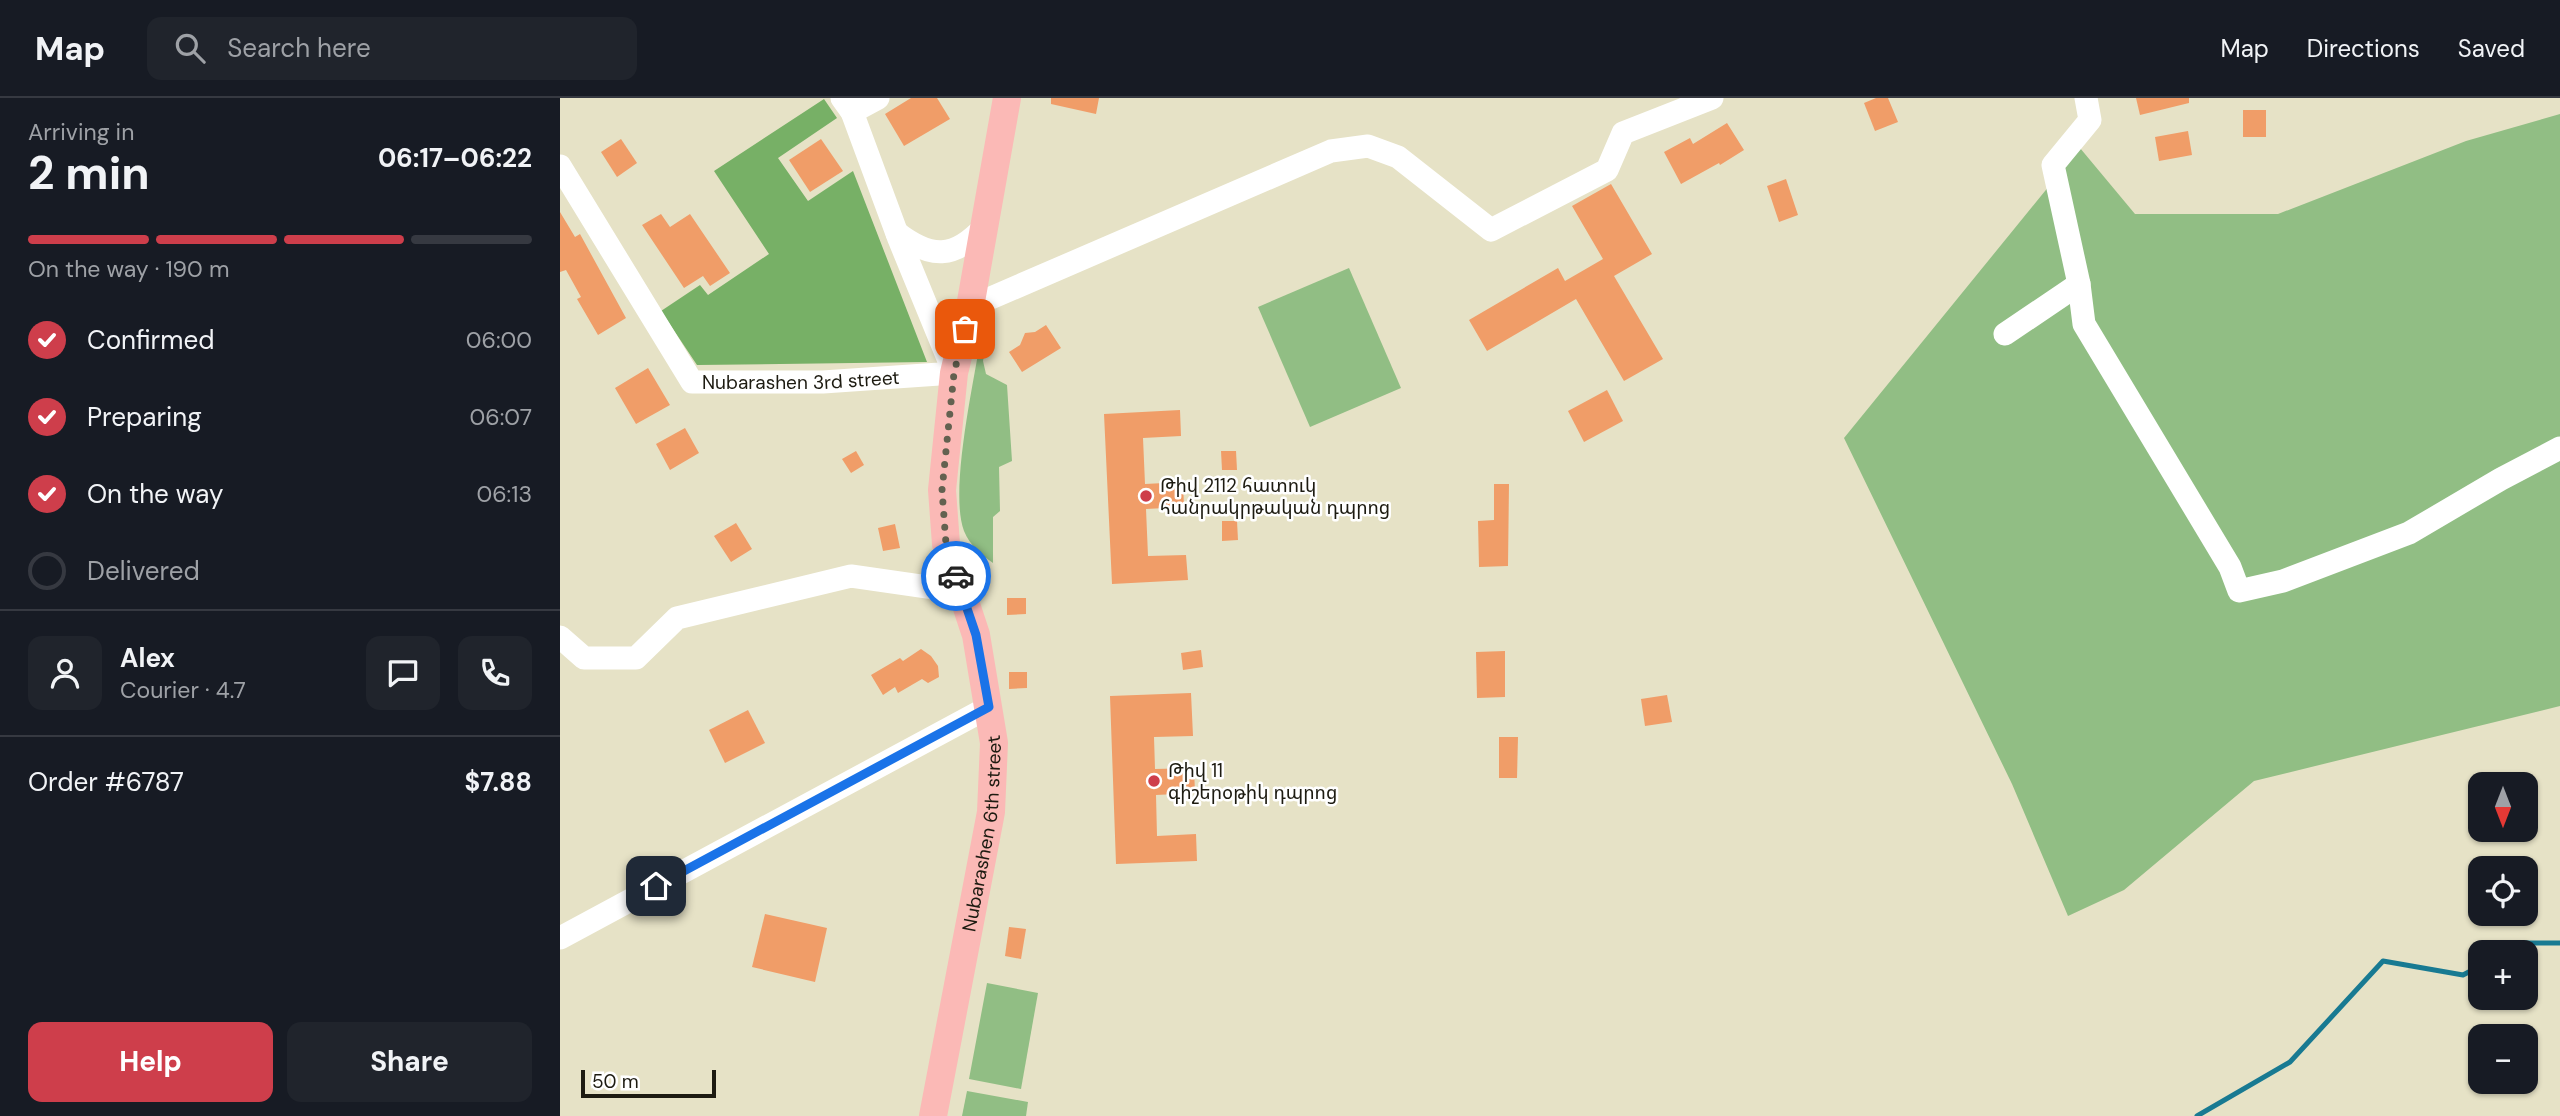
<!DOCTYPE html>
<meta charset="utf-8">
<style>
:root{--surface:#171b24;--page:#20242c;--text:#f1f3f6;--muted:#9ea1a6;--line:#363941;--accent:#ce3e4b}
body{margin:0;font-family:"DM Sans","Noto Sans Armenian",sans-serif;background:var(--page);color:var(--text);height:100vh;display:flex;flex-direction:column;font-size:26px;white-space:nowrap}
*{box-sizing:border-box;margin:0}
p{font-size:23px;color:var(--muted)}
.icon{flex:none;width:38px;height:38px;fill:none;stroke:currentColor;stroke-width:2;stroke-linecap:round;stroke-linejoin:round}
.map{position:relative;flex:1;overflow:hidden}
.side{display:flex;flex-direction:column;background:var(--surface);width:560px}
.side>*{flex:none}
.needle{width:46px;rotate:180deg}
.buttons{position:absolute;left:1908px;top:674px;display:grid;gap:14px}
.buttons a{display:grid;place-items:center;width:70px;height:70px;border-radius:14px;background:var(--surface);box-shadow:0 2px 5px #0004;font-size:35px}
.scale{position:absolute;left:21px;bottom:18px;width:135px;box-sizing:border-box;padding-left:7px;border:4px solid #1d1b11;border-top:0;font-size:19px;line-height:24px;white-space:nowrap;color:#1d1b11;-webkit-text-stroke:5px #fff;paint-order:stroke}
.pin{position:absolute;display:grid;place-items:center;width:60px;height:60px;color:#fff;margin:-30px;border-radius:14px;box-shadow:0 4px 10px #0006}
.courier{position:absolute;display:grid;place-items:center;width:70px;height:70px;margin:-35px;border:5px solid #1a73e8;border-radius:50%;background:#fff;color:#222;box-shadow:0 2px 9px #0007}
.summary em{font-style:normal;font-weight:700}
.summary div{display:flex;flex-direction:column-reverse}
.summary{display:flex;align-items:center;justify-content:space-between;height:119px;padding:0 28px}
h1{font-size:46px;font-weight:700;line-height:52px}
.bar{display:grid;grid-template-columns:repeat(4,1fr);gap:10px 7px;align-content:center;height:84px;padding:0 28px}
.bar i{height:9px;border-radius:5px;background:var(--line)}
.bar .selected{background:var(--accent)}
.bar p{grid-column:span 4}
.line{display:flex;align-items:center;gap:18px;padding:0 28px;border-top:2px solid var(--line)}
.line div{flex:1}
.round{display:grid;place-items:center;flex:none;width:74px;height:74px;border-radius:14px;background:var(--page)}
ol{padding:0 28px;list-style:none}
li{display:flex;align-items:center;gap:21px;height:77px}
li p{margin-inline-start:auto}
li .icon{padding:7px;border-radius:50%;background:var(--accent);color:#fff;stroke-width:4}
li:last-child{color:var(--muted)}
li i{width:38px;height:38px;border:4px solid var(--line);border-radius:50%}
.action{display:flex;gap:14px;margin-top:auto;padding:14px 28px}
.action a{flex:1;height:80px;border-radius:14px;background:var(--accent);color:#fff;font-size:28px;font-weight:700;line-height:80px;text-align:center}
.action a+a{background:var(--page);color:var(--text)}
header{display:flex;align-items:center;gap:42px;box-sizing:border-box;height:98px;padding:0 35px;background:var(--surface);border-bottom:2px solid var(--line)}
header strong{font-size:33px}
nav{display:flex;gap:38px;margin-inline-start:auto;font-size:24px}
.search{width:490px;height:63px;background:var(--page);display:flex;align-items:center;gap:18px;box-sizing:border-box;padding:0 24px;border-radius:14px;color:var(--muted);font-size:26px}
main{display:flex;flex:1;min-height:0}
.map>svg:first-child{display:block}
.green{fill:#91be84}
.forest{fill:#77b066}
.lines{fill:none;stroke-linecap:round;stroke-linejoin:round}
.stream{stroke:#187a92;stroke-width:5}
.building{fill:#f09d68}
.minor{stroke:#fff;stroke-width:23}
.major{stroke:#fbb9b6;stroke-width:28}
.done{stroke:#636150;stroke-width:7;stroke-dasharray:0 12.6}
.route{stroke:#1a73e8;stroke-width:9}
.poi-dot{fill:#ce3e4b;stroke:#fff;stroke-width:2.5}
.labels{text-anchor:middle;dominant-baseline:central;stroke-width:5;stroke-linejoin:round;paint-order:stroke}
.street-label{font-size:19px;fill:#1d1b11;stroke:#fff}
.poi-label{font-size:19px;fill:#1d1b11;stroke:#fff;text-anchor:start}
</style>
<header>
<strong>Map</strong>
<div class="search"><svg class="icon" aria-label="search" viewBox="0 0 24 24"><circle cx="10" cy="10" r="6"/><path d="M15 15l6 6"/></svg>Search here</div>
<nav><a>Map</a><a>Directions</a><a>Saved</a></nav>
</header>
<main>
<section class="side">
<div class="summary"><div><h1>2 min</h1><p>Arriving in</p></div><em>06:17–06:22</em></div>
<div class="bar"><i class="selected"></i><i class="selected"></i><i class="selected"></i><i></i><p>On the way · 190 m</p></div>
<ol>
<li><svg class="icon" aria-label="check" viewBox="0 0 24 24"><path d="M5 12l5 5 9-10"/></svg>Confirmed<p>06:00</p></li>
<li><svg class="icon" aria-label="check" viewBox="0 0 24 24"><path d="M5 12l5 5 9-10"/></svg>Preparing<p>06:07</p></li>
<li><svg class="icon" aria-label="check" viewBox="0 0 24 24"><path d="M5 12l5 5 9-10"/></svg>On the way<p>06:13</p></li>
<li><i></i>Delivered</li>
</ol>
<div class="line" style="height:126px"><a class="round"><svg class="icon" aria-label="person" viewBox="0 0 24 24"><circle cx="12" cy="8" r="4"/><path d="M4 21q1-7 8-7t8 7"/></svg></a><div><b>Alex</b><p>Courier · 4.7</p></div><a class="round"><svg class="icon" aria-label="chat" viewBox="0 0 24 24"><path d="M4 5h16v11H9l-5 4z"/></svg></a><a class="round"><svg class="icon" aria-label="phone" viewBox="0 0 24 24"><path d="M5 4h4l2 5-3 2q2 4 5 5l2-3 5 2v4C11 20 4 13 5 4z"/></svg></a></div>
<div class="line" style="height:91px"><div>Order #6787</div><b>$7.88</b></div>
<div class="action"><a>Help</a><a>Share</a></div>
</section>
<div class="map">
<svg width="2000" height="1018" viewBox="0 0 2000 1018">
<rect width="100%" height="100%" fill="#e6e2c6"/>
<g class="green">
<polygon points="2000,16 2000,608 1694,683 1564,792 1508,818 1452,686 1284,340 1520,50 1575,116 1718,116 1906,43"/>
<polygon points="789,170 841,290 750,329 698,209"/>
<path d="M421,238l5,10 -3,15 3,13 21,11 5,76 -13,6 1,44 -7,6v46c-12,-9 -23,-17 -29,-32 -15,-40 10,-149 17,-195z"/>
<polygon points="427,885 478,895 461,991 409,981"/>
<polygon points="407,993 468,1004 466,1018 402,1018"/>
</g>
<polygon class="forest" points="264,1 277,20 218,60 248,103 293,73 367,264 137,267 101,213 140,187 148,197 209,156 154,73"/>
<g class="lines">
<g class="stream">
<polyline points="1944,854 1961,845 2000,845"/>
<polyline points="1637,1018 1730,964 1823,863 1903,877 1920,868"/>
</g>
</g>
<g class="building">
<polygon points="351,0 377,0 390,21 344,48 325,16"/>
<polygon points="491,0 539,0 536,16 491,6"/>
<polygon points="1316,0 1328,0 1338,24 1315,33 1304,5"/>
<polygon points="1576,0 1629,0 1629,5 1580,17"/>
<rect x="1683" y="12" width="23" height="27"/>
<polygon points="1167,25 1184,52 1160,67 1159,65 1121,86 1104,54 1130,40 1133,46"/>
<polygon points="1628,33 1632,57 1599,63 1595,39"/>
<polygon points="61,41 77,65 57,79 41,54"/>
<polygon points="261,41 283,73 250,94 229,62"/>
<polygon points="1226,81 1238,117 1219,124 1207,88"/>
<polygon points="1051,86 1092,156 1054,178 1103,261 1064,283 1016,201 927,253 909,222 998,170 1005,183 1043,161 1012,108"/>
<polygon points="0,114 15,139 20,136 66,220 38,237 17,201 21,199 6,172 0,174"/>
<polygon points="101,116 110,129 130,116 170,175 150,188 143,178 124,190 82,127"/>
<polygon points="486,227 501,250 462,274 449,254 460,247 465,235 475,234"/>
<polygon points="88,270 110,307 76,326 55,290"/>
<polygon points="1047,292 1063,323 1024,344 1008,313"/>
<polygon points="620,312 621,338 583,340 585,386 623,384 624,409 586,411 588,458 626,457 628,482 552,486 544,316"/>
<polygon points="125,330 139,355 110,372 96,346"/>
<polygon points="296,353 304,367 291,375 282,361"/>
<polygon points="661,353 676,353 677,372 662,372"/>
<polygon points="934,386 949,386 948,468 919,469 918,423 934,422"/>
<polygon points="662,423 677,423 678,442 662,443"/>
<polygon points="176,425 192,451 171,464 154,438"/>
<polygon points="335,426 340,450 323,453 318,430"/>
<polygon points="447,500 466,500 466,516 447,517"/>
<polygon points="361,551 371,558 378,568 379,579 368,585 362,581 338,595 335,589 323,597 311,577 340,560 343,563"/>
<polygon points="641,552 643,569 623,572 621,555"/>
<polygon points="945,553 945,599 917,600 916,554"/>
<polygon points="449,574 467,574 467,590 449,591"/>
<polygon points="631,595 633,638 594,639 595,671 634,670 635,695 596,697 597,738 636,736 637,763 556,766 550,598"/>
<polygon points="1107,597 1112,624 1085,628 1081,601"/>
<polygon points="188,612 205,645 165,665 149,632"/>
<polygon points="939,639 958,639 957,680 939,680"/>
<polygon points="205,816 267,830 255,884 192,869"/>
<polygon points="449,829 466,831 461,861 445,858"/>
</g>
<g class="lines">
<g class="minor">
<polyline points="1526,0 1530,22 1493,67 1519,186 1524,226 1670,469 1679,493 1723,483 1849,435 1941,381 2000,350"/>
<polyline points="292,14 318,0"/>
<path id="s1" d="M0,68l132,216h131l131,-9 -55,-134 -47,-127 -10,-14"/>
<path d="M337,135c34,26 57,26 87,-6"/>
<polyline points="410,209 771,53 808,48 838,59 931,132 1047,72 1063,35 1152,0"/>
<polyline points="1445,236 1519,186"/>
<polyline points="0,539 24,560 76,560 117,520 291,478 402,494"/>
<polyline points="0,840 429,609"/>
</g>
<path class="major" id="s2" d="M373,1018l58,-304 3,-69 -18,-108 -30,-91 -4,-54 12,-117 16,-66 37,-209"/>
</g>
<g class="lines">
<polyline class="done" points="396,478 386,446 382,392 394,275 405,231"/>
<polyline class="route" points="96,788 429,609 416,537 396,478"/>
</g>
<g class="poi-dot">
<circle cx="586" cy="398" r="7"/>
<circle cx="594" cy="683" r="7"/>
</g>
<g class="labels">
<g class="street-label">
<text stroke="none"><textPath href="#s1" startOffset="362">Nubarashen 3rd street</textPath></text>
<text stroke="none"><textPath href="#s2" startOffset="287">Nubarashen 6th street</textPath></text>
</g>
<g class="poi-label">
<text x="600" y="387">Թիվ 2112 հատուկ<tspan x="600" dy="22">հանրակրթական դպրոց</tspan></text>
<text x="608" y="672">Թիվ 11<tspan x="608" dy="22">գիշերօթիկ դպրոց</tspan></text>
</g>
</g>
</svg>
<div class="buttons">
<a><svg class="needle" viewBox="-14 -14 28 28"><path d="M0-13l5 13h-10z" fill="#e53935"/><path d="M0 13l5-13h-10z" fill="#9ea1a6"/></svg></a>
<a><svg class="icon" aria-label="locate" viewBox="0 0 24 24"><circle cx="12" cy="12" r="6"/><path d="M12 2v4M12 18v4M2 12h4M18 12h4"/></svg></a>
<a>+</a>
<a>−</a>
</div>
<div class="scale">50 m</div>
<div class="pin" style="left:405px;top:231px;background:#ea580c"><svg class="icon" aria-label="bag" viewBox="0 0 24 24"><path d="M5 8h14l-1 12H6zM9 8a3 3 0 0 1 6 0"/></svg></div>
<div class="pin" style="left:96px;top:788px;background:#1f2937"><svg class="icon" aria-label="home" viewBox="0 0 24 24"><path d="M3 11l9-7 9 7M6 9v11h12V9"/></svg></div>
<div class="courier" style="left:396px;top:478px"><svg class="icon" aria-label="car" viewBox="0 0 24 24"><path d="M5 17H2v-5l4-1 3-4h7l3 4 3 1v5h-3M9 17h6M6 11h13"/><circle cx="7" cy="17" r="2"/><circle cx="17" cy="17" r="2"/></svg></div>
</div>
</main>
